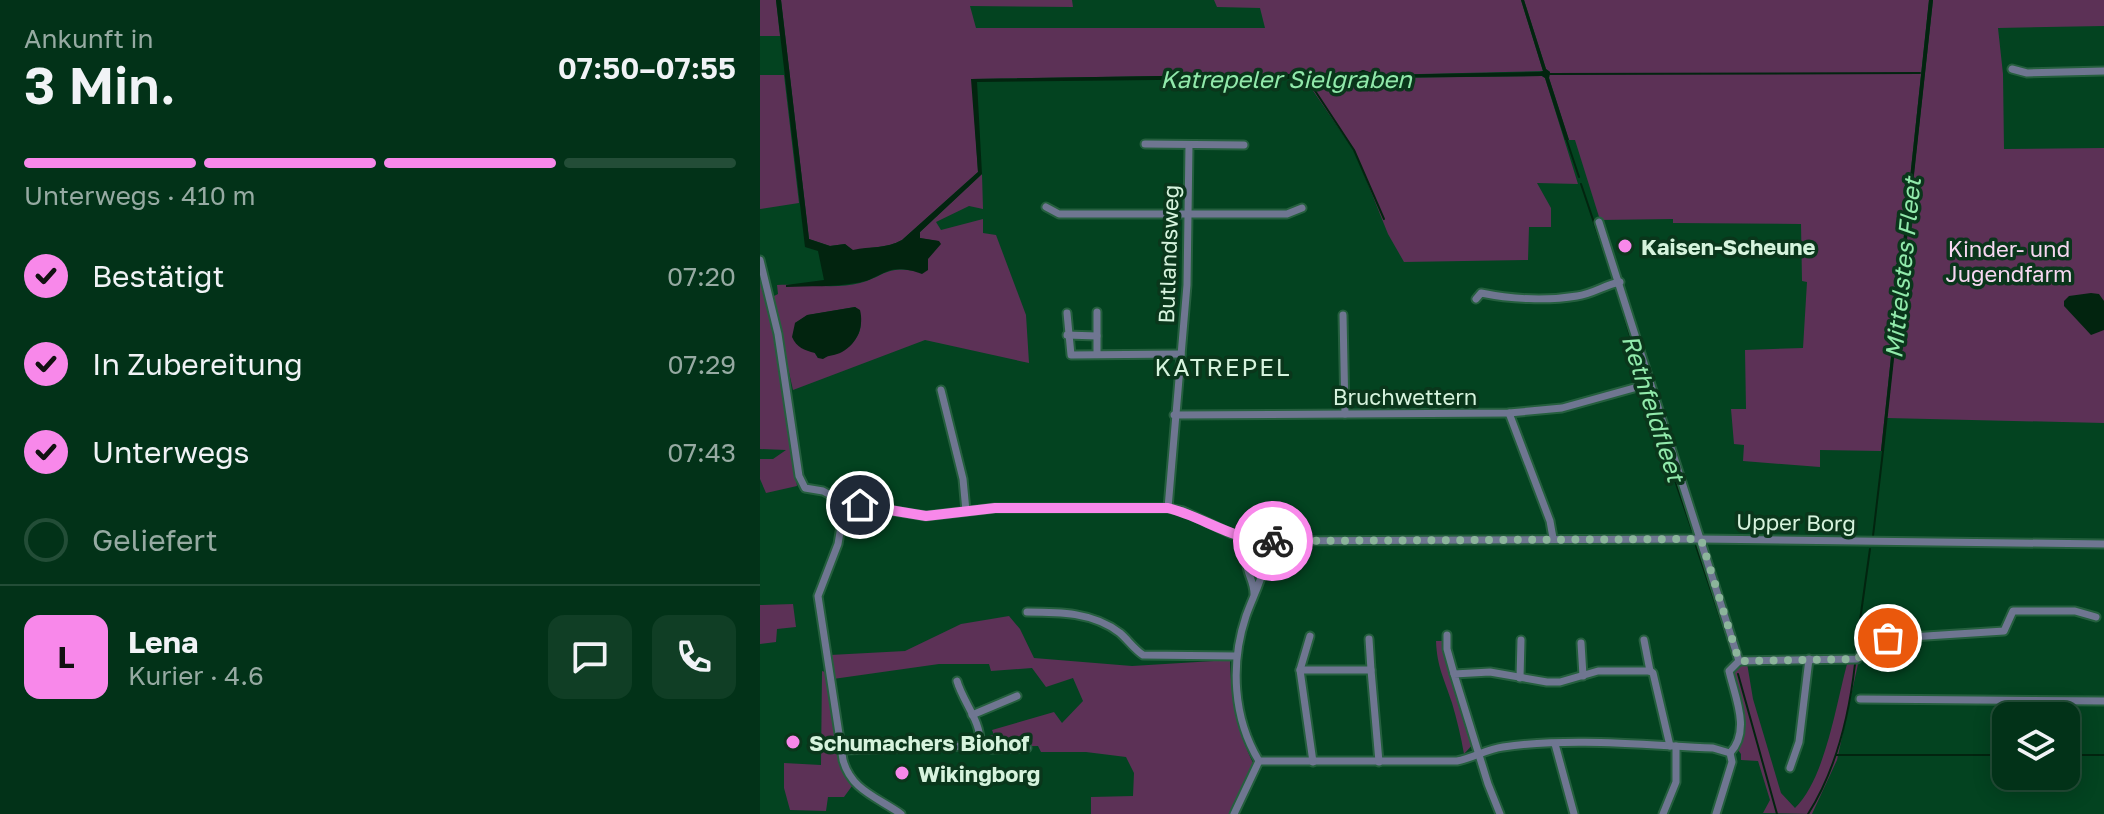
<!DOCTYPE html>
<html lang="de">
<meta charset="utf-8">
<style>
:root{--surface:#023218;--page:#103e25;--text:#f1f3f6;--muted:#96aaa2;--line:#234d37;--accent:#f888ea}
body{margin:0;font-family:"Golos Text",sans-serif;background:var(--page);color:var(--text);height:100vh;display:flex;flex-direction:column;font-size:30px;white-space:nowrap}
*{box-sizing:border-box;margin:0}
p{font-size:26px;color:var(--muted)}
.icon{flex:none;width:44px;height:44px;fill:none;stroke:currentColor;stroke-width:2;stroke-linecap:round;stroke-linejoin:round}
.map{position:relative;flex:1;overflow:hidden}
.drawer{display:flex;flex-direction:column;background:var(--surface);width:760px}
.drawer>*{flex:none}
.controls{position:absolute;left:1232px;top:702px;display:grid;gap:16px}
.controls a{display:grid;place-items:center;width:88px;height:88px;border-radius:16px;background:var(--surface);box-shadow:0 4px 20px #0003,0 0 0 2px var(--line);font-size:40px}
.pin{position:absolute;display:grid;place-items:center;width:68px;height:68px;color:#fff;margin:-34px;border:4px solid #fff;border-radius:50%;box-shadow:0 2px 8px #0007}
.courier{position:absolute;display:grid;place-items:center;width:80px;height:80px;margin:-40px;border:6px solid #f888ea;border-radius:50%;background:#fff;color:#222;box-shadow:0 2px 10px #0007}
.summary em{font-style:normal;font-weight:600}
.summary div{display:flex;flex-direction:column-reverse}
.summary{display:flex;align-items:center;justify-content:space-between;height:136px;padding:0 24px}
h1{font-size:52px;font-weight:600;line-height:60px}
.bar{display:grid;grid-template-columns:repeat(4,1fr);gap:12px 8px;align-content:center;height:96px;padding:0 24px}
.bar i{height:10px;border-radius:6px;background:var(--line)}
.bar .selected{background:var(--accent)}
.bar p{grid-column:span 4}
.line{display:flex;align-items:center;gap:20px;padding:0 24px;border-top:2px solid var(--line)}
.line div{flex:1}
.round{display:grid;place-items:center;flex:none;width:84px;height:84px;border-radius:16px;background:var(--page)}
ol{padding:0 24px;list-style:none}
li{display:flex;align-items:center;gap:24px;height:88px}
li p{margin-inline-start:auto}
li .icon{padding:8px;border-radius:50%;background:var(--accent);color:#111;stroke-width:4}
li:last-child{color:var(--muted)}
li i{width:44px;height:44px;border:4px solid var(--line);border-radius:50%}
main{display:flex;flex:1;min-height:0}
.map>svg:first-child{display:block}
.green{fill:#5c3156;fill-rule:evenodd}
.water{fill:#02240f}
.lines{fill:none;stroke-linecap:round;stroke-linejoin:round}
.stream{stroke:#02240f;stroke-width:2}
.minor-casing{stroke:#255f3e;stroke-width:11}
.minor{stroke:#6f7691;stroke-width:7}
.done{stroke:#8cb59b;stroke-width:8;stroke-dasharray:0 14.4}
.route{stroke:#f888ea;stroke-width:10}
.poi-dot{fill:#f888ea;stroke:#0a361b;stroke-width:3}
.labels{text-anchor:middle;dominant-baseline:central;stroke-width:7;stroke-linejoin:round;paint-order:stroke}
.poi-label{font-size:22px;font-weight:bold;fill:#d6f3dd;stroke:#0a361b;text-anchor:start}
.park-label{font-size:22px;fill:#f7d7f1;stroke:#0a361b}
.street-label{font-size:22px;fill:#d6f3dd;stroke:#0a361b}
.water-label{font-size:24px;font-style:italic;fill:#91eaab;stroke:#0a361b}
.neighbourhood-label{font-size:24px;letter-spacing:2px;fill:#d6f3dd;stroke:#0a361b}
</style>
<main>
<section class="drawer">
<div class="summary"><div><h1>3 Min.</h1><p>Ankunft in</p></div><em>07:50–07:55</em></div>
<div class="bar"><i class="selected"></i><i class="selected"></i><i class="selected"></i><i></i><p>Unterwegs · 410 m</p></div>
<ol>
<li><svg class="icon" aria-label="check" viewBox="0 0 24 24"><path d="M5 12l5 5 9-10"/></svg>Bestätigt<p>07:20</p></li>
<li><svg class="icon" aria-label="check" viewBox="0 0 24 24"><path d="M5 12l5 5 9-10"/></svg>In Zubereitung<p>07:29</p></li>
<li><svg class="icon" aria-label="check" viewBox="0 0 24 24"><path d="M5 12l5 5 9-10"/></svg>Unterwegs<p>07:43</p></li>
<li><i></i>Geliefert</li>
</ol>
<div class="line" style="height:144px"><b class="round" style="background:var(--accent);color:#111">L</b><div><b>Lena</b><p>Kurier · 4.6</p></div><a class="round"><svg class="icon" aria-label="chat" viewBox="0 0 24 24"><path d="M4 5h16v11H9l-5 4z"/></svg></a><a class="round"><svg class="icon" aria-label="phone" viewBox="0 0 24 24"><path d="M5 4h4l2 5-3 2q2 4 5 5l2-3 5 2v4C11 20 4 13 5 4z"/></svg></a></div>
</section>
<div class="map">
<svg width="1344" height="814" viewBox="0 0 1344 814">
<rect width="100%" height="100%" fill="#034320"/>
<g class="green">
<polygon points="0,0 16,0 20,36 0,36"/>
<path d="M21,0h291l1,7 -103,-1 6,22h289l-5,-20 -43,-1 -3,-7h307l22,71 -165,4 -15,-5 -7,3 -384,6 6,93 -76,68c-15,9 -32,6 -49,11l-8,-7 -15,2 -21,-7z"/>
<polygon points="764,0 1169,0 1121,451 1060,450 1060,467 983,461 984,445 974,444 971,409 986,409 985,350 1043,348 1047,282 1042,281 1041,224 913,223 913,219 840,220 815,140 809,140 789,78 790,72 786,69"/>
<polygon points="1173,0 1344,0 1344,26 1238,28 1243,74 1244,149 1344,148 1344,423 1127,418"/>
<polygon points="0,75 24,75 39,203 0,209"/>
<polygon points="782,76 785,78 818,184 777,183 791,208 791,227 769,227 768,260 644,262 628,234 595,152 545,79"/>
<path d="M222,174l1,35 -14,-3 -33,16 5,8 42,-11v14l13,2 30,80 3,48 -104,-23 -132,50 -21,-93 6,-3 -1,-9c23,-2 57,5 83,-2 25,-7 25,-17 55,-12l25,-27 -2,-3 -19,-3 1,-6zM95,307l4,3c9,33 -16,40 -41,48l-23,-35 13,-8z"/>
<polygon points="0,274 18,349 37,486 6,493 0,479 0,459 13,459 26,450 0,449"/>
<polygon points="33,604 36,627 17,629 16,642 0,644 0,605"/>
<path d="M249,616l11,13 14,29 98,8 98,-6c1,39 7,70 24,105l-24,49h-139v-17l42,-1 1,-23 -8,-16 -40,-5h-45l-3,-6 -45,1 -4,-11 5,-1 -2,-5 62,-18 8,11 21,-22 -10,-23 -27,9 -14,-19 -41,3 -2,-7h-50l-106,15 -3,-24 75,-4 56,-27z"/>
<path d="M676,641h9l29,102 -10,11c-3,-17 -7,-34 -12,-51 -8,-25 -15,-36 -16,-62z"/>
<path d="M987,663l6,36 28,94 14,15c30,-29 41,-103 52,-144h11l-21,96 -25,54 -49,-1 7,-13 -12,-39 -17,-1v-6l-3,-4c13,-23 0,-53 -6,-77l6,-8z"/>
<polygon points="62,671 65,672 81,766 92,786 84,797 68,797 66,811 30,810 24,788 24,763 61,765"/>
</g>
<g class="water">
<path d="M16,0h5l28,239 21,7 15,-2 8,6c17,-4 34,-1 49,-10l76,-68 -7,-93 385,-6 7,-3 15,5 162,-3 3,-1 -22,-71h3l22,69 4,3 -1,6 20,62h-4l-20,-62 -3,-2 -565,6 5,92 -62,58v6l19,3 2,3 -13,15v11l-6,4c-36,-14 -38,5 -66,9 -22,4 -47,3 -70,4v-2l38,-5 -6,-29 -13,-4z"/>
<polygon points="1169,0 1173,0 1124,451 1121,451"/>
<polygon points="1331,293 1339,294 1344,301 1344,330 1331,335 1304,306 1304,301 1309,296"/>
<path d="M95,307l5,3c4,16 -2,33 -18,42 -7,4 -12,2 -19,7l-5,-1 -3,-5c-11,-3 -18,-5 -23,-16l3,-14 12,-8z"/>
</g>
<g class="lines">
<g class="stream">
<polyline points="790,74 1160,73"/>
<polyline points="546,77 594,150 624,219"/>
<polyline points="806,138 819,177"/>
<polyline points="821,184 853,279"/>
<polyline points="856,288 897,428 932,530"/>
<polyline points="1113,536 1123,451"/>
<polyline points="936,546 972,653"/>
<polyline points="1096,649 1110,549"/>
<polyline points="978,674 1017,814"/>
<polyline points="1076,755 1246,755"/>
<polyline points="1306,755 1344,755"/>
<path d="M1048,814c29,-45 41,-98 47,-150"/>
</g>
<g class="minor-casing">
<g id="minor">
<polyline points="1252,69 1267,73 1344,71"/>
<polyline points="385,144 484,145"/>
<polyline points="286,207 299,214 527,214 542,208"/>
<path d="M839,222l140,439 -10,10c6,26 22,60 1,82"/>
<polyline points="0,260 18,334 39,476 45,488 63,491 85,503 166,516 235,508 408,508 423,511 472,534 503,541 941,539 1344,544"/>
<path d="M716,299l5,-6c30,6 66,8 96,3 16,-2 27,-11 43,-14"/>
<polyline points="307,313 311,355 421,354"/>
<polyline points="583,315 585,414"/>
<polyline points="307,335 337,336"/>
<polyline points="337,354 337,312"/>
<polyline points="181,390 203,479 206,511"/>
<polyline points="749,413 790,521 793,538"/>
<polyline points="414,415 749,413 802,408 874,388"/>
<path d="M85,503l-7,41 -20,52 25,164c8,30 34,37 58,54"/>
<polyline points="408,508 427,285 429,145"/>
<path d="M494,595c1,-17 -15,-29 -2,-43l8,1 5,11c-4,18 -13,35 -19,52 -16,48 -13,102 13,145h198c16,-3 30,-12 46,-14 68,-10 141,-2 210,1l17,5 2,9 -16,52"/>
<path d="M267,612c32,0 66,0 93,21 8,7 14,16 23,22l93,1"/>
<polyline points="687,635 687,649 694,674"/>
<polyline points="609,639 611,670"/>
<polyline points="884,640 890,671"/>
<polyline points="821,643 823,676"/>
<polyline points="979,661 1097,659 1100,656 1104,640 1244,631 1253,611 1315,611 1336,617"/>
<polyline points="540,670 550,636"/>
<polyline points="760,678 761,640"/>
<path d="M197,681c6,21 24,40 23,62"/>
<polyline points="1100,699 1344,701"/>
<polyline points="212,715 257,696"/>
<polyline points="795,744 814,814"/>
<polyline points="82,750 205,746 220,743 231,749 267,748"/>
<polyline points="553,762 540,670 611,670 619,762"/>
<polyline points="1030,768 1039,742 1049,659"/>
<polyline points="474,814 499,761"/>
<polyline points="740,814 728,784 694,674 730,672 787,682 800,682 838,671 890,671 893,673 910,746"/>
<polyline points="903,814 916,782 916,746"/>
</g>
</g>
<use href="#minor" class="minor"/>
</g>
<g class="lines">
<polyline class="done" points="513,541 941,539 979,661 1097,659 1100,656 1104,640 1128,638"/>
<path class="route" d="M100,505l66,11 69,-8h173c36,9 67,34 105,33"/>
</g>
<g class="poi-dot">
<circle cx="865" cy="246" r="8"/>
<circle cx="33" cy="742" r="8"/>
<circle cx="142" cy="773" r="8"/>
</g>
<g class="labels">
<g class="poi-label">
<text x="881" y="246">Kaisen-Scheune</text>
<text x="49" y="742">Schumachers Biohof</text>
<text x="158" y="773">Wikingborg</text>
</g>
<g class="park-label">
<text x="1249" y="248">Kinder- und<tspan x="1249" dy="25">Jugendfarm</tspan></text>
</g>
<g class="street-label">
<text transform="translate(408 254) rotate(-88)">Butlandsweg</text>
<text x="645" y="396">Bruchwettern</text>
<text transform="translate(1036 522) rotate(1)">Upper Borg</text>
</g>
<g class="water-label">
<text x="526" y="78">Katrepeler Sielgraben</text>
<text transform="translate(1142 268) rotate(-84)">Mittelstes Fleet</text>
<text transform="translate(894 408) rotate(72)">Rethfeldfleet</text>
</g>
<g class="neighbourhood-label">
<text x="463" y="366">KATREPEL</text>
</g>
</g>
</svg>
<div class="controls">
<a><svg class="icon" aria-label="layers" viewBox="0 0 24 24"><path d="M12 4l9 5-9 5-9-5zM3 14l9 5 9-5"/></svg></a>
</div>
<div class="pin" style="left:1128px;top:638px;background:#ea580c"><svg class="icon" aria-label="bag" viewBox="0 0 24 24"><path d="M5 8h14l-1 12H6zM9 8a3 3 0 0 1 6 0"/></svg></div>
<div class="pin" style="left:100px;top:505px;background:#1f2937"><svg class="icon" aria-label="home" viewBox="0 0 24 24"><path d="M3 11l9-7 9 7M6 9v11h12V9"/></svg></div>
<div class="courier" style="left:513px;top:541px"><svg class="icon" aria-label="bike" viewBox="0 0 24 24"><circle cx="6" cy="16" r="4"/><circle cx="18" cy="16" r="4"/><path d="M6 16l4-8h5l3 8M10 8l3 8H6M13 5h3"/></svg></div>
</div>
</main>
